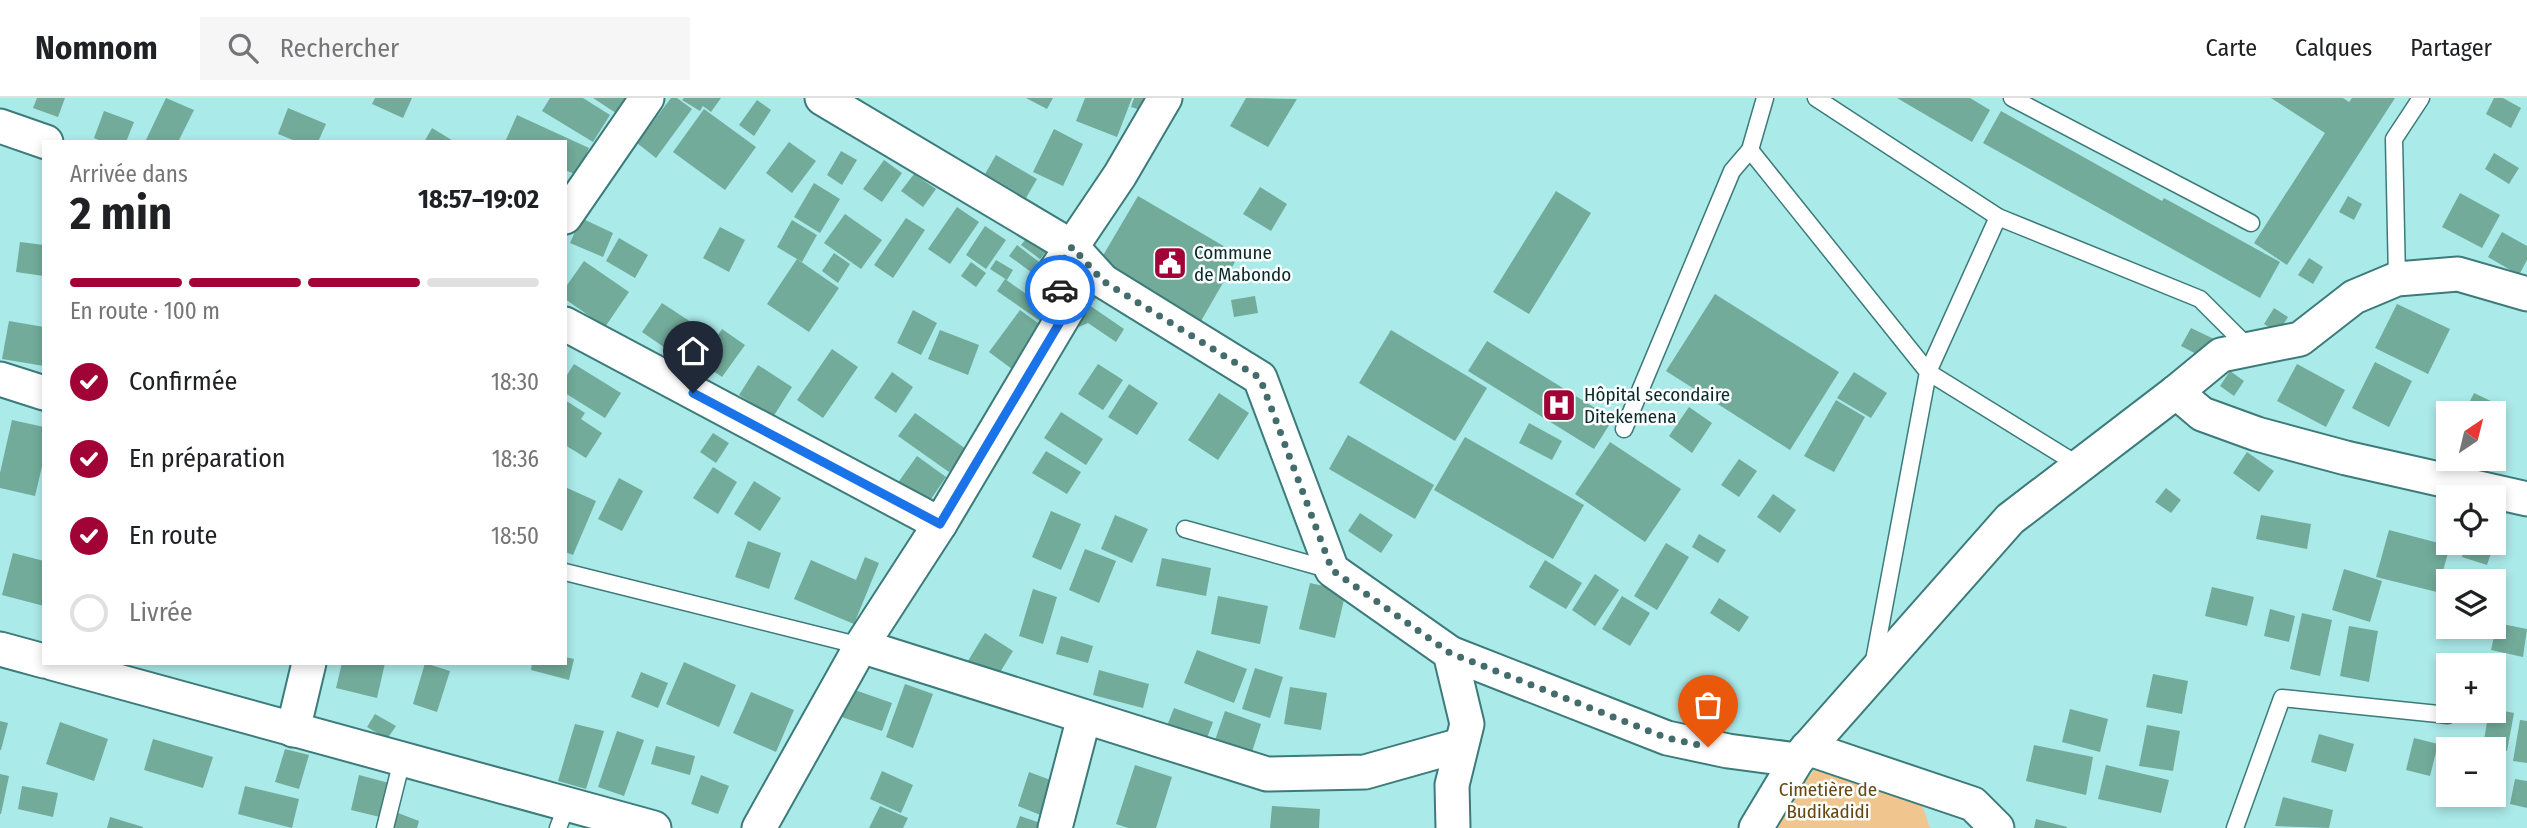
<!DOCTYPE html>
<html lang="fr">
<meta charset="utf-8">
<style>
:root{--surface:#fff;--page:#f6f6f6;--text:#202124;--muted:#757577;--line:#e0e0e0;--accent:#a20337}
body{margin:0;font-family:"Fira Sans Condensed",sans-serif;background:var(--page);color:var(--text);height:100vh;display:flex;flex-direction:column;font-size:26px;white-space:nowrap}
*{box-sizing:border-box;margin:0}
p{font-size:23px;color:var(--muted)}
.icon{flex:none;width:38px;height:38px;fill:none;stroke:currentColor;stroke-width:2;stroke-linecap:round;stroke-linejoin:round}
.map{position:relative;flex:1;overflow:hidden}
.sheet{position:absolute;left:42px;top:42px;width:525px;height:525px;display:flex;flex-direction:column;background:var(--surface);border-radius:0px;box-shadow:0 4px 10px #0003}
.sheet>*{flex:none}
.needle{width:46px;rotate:35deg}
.tools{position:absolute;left:2436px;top:303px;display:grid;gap:14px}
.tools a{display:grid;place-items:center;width:70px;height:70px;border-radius:0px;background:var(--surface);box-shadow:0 4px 10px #0003;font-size:35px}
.pin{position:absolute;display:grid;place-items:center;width:60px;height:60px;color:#fff;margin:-72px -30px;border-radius:50% 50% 50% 0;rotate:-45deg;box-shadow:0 0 7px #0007}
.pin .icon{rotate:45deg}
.courier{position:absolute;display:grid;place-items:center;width:70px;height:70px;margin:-35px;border:5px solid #1a73e8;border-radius:50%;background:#fff;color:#222;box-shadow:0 2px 9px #0007}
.summary em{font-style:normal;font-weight:700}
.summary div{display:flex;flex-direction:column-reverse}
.summary{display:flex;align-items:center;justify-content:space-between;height:119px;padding:0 28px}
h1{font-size:46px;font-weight:700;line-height:52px}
.bar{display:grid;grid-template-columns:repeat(4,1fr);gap:10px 7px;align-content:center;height:84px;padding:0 28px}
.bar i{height:9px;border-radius:5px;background:var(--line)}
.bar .on{background:var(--accent)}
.bar p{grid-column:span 4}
ol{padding:0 28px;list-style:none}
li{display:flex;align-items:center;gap:21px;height:77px}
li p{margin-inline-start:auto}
li .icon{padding:7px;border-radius:50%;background:var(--accent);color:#fff;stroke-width:4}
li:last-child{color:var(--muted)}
li i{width:38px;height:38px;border:4px solid var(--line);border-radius:50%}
header{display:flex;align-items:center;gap:42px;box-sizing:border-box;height:98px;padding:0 35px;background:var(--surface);border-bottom:2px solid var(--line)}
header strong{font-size:33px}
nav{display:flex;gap:38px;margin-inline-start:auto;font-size:24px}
.search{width:490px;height:63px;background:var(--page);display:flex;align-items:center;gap:18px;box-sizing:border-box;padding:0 24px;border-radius:0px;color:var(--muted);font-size:26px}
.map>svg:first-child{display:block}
.green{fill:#f0c68e}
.building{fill:#72ab9a}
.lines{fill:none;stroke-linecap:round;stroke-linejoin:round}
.lane-casing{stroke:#3c7b79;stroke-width:19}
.street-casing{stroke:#3c7b79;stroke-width:37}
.lane{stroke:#fff;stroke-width:16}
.street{stroke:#fff;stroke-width:33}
.done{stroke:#446c6c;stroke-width:7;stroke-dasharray:0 12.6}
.route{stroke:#1a73e8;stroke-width:9}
.labels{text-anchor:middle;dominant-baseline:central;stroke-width:5;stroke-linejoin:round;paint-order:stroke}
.poi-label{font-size:19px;fill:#0d2828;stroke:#f9fffe;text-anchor:start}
.park-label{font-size:19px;fill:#68460f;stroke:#f9fffe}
</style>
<header>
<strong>Nomnom</strong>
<div class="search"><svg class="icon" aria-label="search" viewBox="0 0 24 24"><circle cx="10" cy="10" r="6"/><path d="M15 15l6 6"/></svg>Rechercher</div>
<nav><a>Carte</a><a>Calques</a><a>Partager</a></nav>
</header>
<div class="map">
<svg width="2527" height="730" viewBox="0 0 2527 730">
<rect width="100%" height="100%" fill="#aaeae9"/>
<polygon class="green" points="1817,668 1922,707 1930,730 1771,730"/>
<g class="building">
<polygon points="37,0 65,0 58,19 33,10"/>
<polygon points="166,0 194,12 178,44 145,44"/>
<polygon points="375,0 412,0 403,20 372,6"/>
<polygon points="550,0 583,0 610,17 593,44 542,13"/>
<polygon points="593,0 635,0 622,19"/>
<polygon points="671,0 677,0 692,11 656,60 637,45"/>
<polygon points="684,0 721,0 711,14 703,8 700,13 682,2"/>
<polygon points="1026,0 1053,0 1047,11"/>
<polygon points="1085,0 1132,0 1117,39 1076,23"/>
<polygon points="1134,0 1154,0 1150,15 1131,9"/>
<polygon points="1246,0 1297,1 1268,49 1230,28"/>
<polygon points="1897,0 1970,0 1990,12 1972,44"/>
<polygon points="2271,0 2343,0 2349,4 2352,0 2395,0 2287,167 2254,145 2325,35"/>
<polygon points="2494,0 2503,0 2521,10 2511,30 2486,16"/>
<polygon points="757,2 771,12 754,38 739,27"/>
<polygon points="288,10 326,26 318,44 298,44 278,36"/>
<polygon points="704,11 756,49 725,92 673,54"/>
<polygon points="104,13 134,24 126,44 103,44 94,40"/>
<polygon points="2001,13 2162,103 2164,100 2280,164 2260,200 1983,45"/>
<polygon points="517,17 589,50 577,77 565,72 565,44 505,44"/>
<polygon points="432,30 455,44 424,44"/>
<polygon points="1054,31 1083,46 1063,88 1033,74"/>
<polygon points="789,44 816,63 792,95 766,75"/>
<polygon points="841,53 857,62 842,87 827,77"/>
<polygon points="2494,55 2519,70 2509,86 2485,71"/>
<polygon points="996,57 1037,81 1026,100 985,76"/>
<polygon points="884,62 902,75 882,104 863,91"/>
<polygon points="914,76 936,91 923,109 901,93"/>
<polygon points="814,85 840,101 820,135 794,119"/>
<polygon points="1260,89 1287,106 1271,133 1243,116"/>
<polygon points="1556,93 1591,115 1529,216 1493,194"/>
<polygon points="2460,95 2500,117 2482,150 2442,129"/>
<polygon points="1138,98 1239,157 1197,230 1095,171"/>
<polygon points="2348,98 2362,106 2354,122 2339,114"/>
<polygon points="957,109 979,124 950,166 928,151"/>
<polygon points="845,116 882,142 861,171 824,145"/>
<polygon points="581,120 613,135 603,159 570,145"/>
<polygon points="906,120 925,132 893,180 874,167"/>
<polygon points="792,122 817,137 802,164 777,149"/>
<polygon points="985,128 1006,142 986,171 966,157"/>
<polygon points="720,129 745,142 729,174 703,160"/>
<polygon points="2502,134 2527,148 2527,162 2519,177 2488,159"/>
<polygon points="1029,137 1048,151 1040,161 1021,147"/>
<polygon points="619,140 648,157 635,180 606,163"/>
<polygon points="20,144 44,147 44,178 16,174"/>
<polygon points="1017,147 1043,167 1035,177 1009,158"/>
<polygon points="834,155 850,166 838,185 822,173"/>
<polygon points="2309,160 2323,169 2313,186 2298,177"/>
<polygon points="797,161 839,190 809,234 767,206"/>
<polygon points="996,162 1013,172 1007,182 990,171"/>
<polygon points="584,163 629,194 605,229 565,201 565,190"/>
<polygon points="971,164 986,175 976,189 961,178"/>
<polygon points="1087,180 1103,190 1094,203 1079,193"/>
<polygon points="1005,181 1057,218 1049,229 997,193"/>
<polygon points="1715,196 1839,274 1790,352 1666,273"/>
<polygon points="1255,198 1258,215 1234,219 1231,202"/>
<polygon points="1079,200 1124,231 1116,244 1088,225 1079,229 1065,220"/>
<polygon points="662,205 694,226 674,256 642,234"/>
<polygon points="2397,206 2450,231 2428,276 2375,250"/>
<polygon points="2274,210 2288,219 2278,235 2264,226"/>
<polygon points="913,212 937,225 921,257 897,245"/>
<polygon points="1020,212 1046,231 1016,274 989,254"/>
<polygon points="9,223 44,229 44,268 2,261"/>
<polygon points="2191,230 2214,241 2204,260 2181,248"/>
<polygon points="722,231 745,247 722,279 700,264"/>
<polygon points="940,232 979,247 968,277 928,261"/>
<polygon points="1391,232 1487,290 1455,343 1359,285"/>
<polygon points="1487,243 1613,321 1594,351 1468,273"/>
<polygon points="832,251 858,269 823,320 797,302"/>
<polygon points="2375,264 2412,283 2389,329 2352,310"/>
<polygon points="574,266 621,295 605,320 565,295 565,280"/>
<polygon points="1098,266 1123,282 1103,312 1078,296"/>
<polygon points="2297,266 2345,292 2326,329 2277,303"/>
<polygon points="758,267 792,289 773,319 739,297"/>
<polygon points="2230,273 2244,283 2234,298 2220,288"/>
<polygon points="892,274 913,289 896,315 874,300"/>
<polygon points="1854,274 1887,295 1871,320 1837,300"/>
<polygon points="1129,286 1158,305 1137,337 1108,319"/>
<polygon points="1219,295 1249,315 1218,362 1188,342"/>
<polygon points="2474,295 2493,304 2488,315 2464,315"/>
<polygon points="565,302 585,315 581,321 602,335 586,360 565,347"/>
<polygon points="1836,302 1865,319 1834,374 1804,358"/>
<polygon points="1689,309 1712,325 1692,355 1669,338"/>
<polygon points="1061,314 1103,341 1086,367 1044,340"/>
<polygon points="915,315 966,351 949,374 898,338"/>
<polygon points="12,322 44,329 44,360 35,398 0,390 0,375"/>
<polygon points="1529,325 1562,343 1552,362 1519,345"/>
<polygon points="713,335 729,345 716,365 700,354"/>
<polygon points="1348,337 1434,387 1415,421 1329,371"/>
<polygon points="1465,339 1584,407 1553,461 1434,392"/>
<polygon points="1610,344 1681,391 1645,444 1575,396"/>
<polygon points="1046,353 1081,374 1067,396 1032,375"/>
<polygon points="2247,354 2274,373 2259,394 2233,375"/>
<polygon points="917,358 946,379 927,407 897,386"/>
<polygon points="1739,361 1757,373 1739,399 1721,387"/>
<polygon points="713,369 737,384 718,416 693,400"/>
<polygon points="619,380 643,393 622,433 598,421"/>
<polygon points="754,383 781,400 760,433 734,416"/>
<polygon points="565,389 596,403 573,457 565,454"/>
<polygon points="2166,390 2181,402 2171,415 2155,404"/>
<polygon points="1773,396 1796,412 1780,435 1757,419"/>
<polygon points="1051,413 1081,426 1061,472 1032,459"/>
<polygon points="1360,415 1393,437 1381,455 1348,433"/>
<polygon points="1115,417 1148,431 1132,465 1101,451"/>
<polygon points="2261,417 2311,426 2307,451 2256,441"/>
<polygon points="2389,432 2450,448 2437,494 2376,479"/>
<polygon points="1699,436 1726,452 1718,465 1692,449"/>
<polygon points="2494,437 2497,438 2487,467 2462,459 2466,444 2494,444"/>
<polygon points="748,443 781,455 769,491 735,479"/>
<polygon points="1666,445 1689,459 1657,512 1634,498"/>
<polygon points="1085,451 1116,463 1099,505 1069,492"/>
<polygon points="13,455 44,463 44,508 2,497"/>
<polygon points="865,459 879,465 854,526 794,501 811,462 856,482"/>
<polygon points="1162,460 1211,470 1206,498 1156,488"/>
<polygon points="1545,462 1582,485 1566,511 1529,489"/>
<polygon points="2344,471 2382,483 2370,524 2332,512"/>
<polygon points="1595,476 1619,492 1595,528 1572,512"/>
<polygon points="1310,485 1346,493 1335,540 1299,531"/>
<polygon points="2212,489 2254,499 2247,528 2205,518"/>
<polygon points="1033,491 1057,499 1043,546 1019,538"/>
<polygon points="1218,498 1268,508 1260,546 1211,536"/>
<polygon points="1622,498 1650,515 1630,548 1602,531"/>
<polygon points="1719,500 1749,519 1739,534 1710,515"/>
<polygon points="2270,511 2295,518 2289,544 2264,538"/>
<polygon points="2302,515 2332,522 2320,578 2290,571"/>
<polygon points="2497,525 2527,531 2523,559 2491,552"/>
<polygon points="2349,528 2378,533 2369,584 2340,578"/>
<polygon points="985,535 1013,553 996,581 968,563"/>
<polygon points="1061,538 1093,548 1088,565 1056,556"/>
<polygon points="1197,552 1247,571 1234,605 1184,585"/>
<polygon points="565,559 574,561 569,582 531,572 532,565 565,565"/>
<polygon points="684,564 736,587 719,629 666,606"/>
<polygon points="342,565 385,565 377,600 336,590"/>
<polygon points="425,565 450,573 437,614 413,606"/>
<polygon points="1255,570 1283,579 1270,620 1242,611"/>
<polygon points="1099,572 1149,586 1143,610 1093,597"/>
<polygon points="641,574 668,585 658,610 631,599"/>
<polygon points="2153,576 2188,583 2182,616 2146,609"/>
<polygon points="905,586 933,596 913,650 886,639"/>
<polygon points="1290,589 1327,595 1321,632 1284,626"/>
<polygon points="849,590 892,605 882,633 839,618"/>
<polygon points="751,594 794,612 776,654 733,635"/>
<polygon points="1174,610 1213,624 1204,648 1165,633"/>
<polygon points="2070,611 2108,621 2100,654 2062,644"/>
<polygon points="2494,611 2514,615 2507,653 2483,648 2489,612"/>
<polygon points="1225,613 1261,626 1251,657 1214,645"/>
<polygon points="375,616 396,628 387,641 367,629"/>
<polygon points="2520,622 2527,623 2527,665 2513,663"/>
<polygon points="0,623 8,625 1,652 0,652"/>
<polygon points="60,624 108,641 94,683 46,666"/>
<polygon points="575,626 604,633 586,691 558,683"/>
<polygon points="2147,627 2180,633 2173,673 2139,668"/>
<polygon points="617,633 644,642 624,698 598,689"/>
<polygon points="2319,636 2354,646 2346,674 2311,664"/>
<polygon points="2414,640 2438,646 2430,678 2406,672"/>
<polygon points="153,641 213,659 203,690 144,672"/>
<polygon points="2034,647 2093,659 2086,697 2026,683"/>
<polygon points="656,648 695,658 690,677 651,666"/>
<polygon points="285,651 309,657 299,691 275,684"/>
<polygon points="1135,667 1172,679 1156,730 1128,730 1116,726"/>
<polygon points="2106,667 2169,682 2161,715 2098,701"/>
<polygon points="882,673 913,687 901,715 870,701"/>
<polygon points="1029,674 1056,684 1043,718 1018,708"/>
<polygon points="0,676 9,678 1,716 0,716"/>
<polygon points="359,677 389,685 380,719 351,712"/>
<polygon points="701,677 729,688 718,716 691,706"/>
<polygon points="2515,681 2527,683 2527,710 2510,706"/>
<polygon points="22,688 58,695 53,719 18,711"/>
<polygon points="245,688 299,701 292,730 238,716"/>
<polygon points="2283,699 2333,712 2329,730 2275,728"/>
<polygon points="880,708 908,720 903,730 869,730"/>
<polygon points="1272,708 1320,711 1319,730 1270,730"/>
<polygon points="398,715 419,723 417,730 393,730"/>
<polygon points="1020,718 1055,730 1016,730"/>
<polygon points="110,719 143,729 143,730 107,730"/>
<polygon points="2036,721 2067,729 2067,730 2034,730"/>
</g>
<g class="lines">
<g class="lane-casing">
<g id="lane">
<polyline points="1765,0 1750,52 1928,274 1873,568"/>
<polyline points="1816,0 1998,119 2200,201 2250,251"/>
<polyline points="2012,0 2251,125"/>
<polyline points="1998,119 1928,274 2080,368"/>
<polyline points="2397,181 2394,41 2421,0"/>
<polyline points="1624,331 1732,73 1750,52"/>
<polyline points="1185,431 1331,472"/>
<polyline points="565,474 861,548"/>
<polyline points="385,730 402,662"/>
<polyline points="558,730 567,707"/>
<polyline points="2235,730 2282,600 2448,617"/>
</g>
</g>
<g class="street-casing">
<g id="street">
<polyline points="822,0 1072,149 1103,183 1260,280 1332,472 1450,555 1467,626 1452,687 1453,730"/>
<polyline points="0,28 46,44"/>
<polyline points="565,119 647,0"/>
<polyline points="565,226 940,426"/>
<polyline points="0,281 44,295"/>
<polyline points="2176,294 2202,316 2257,336 2346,360 2527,401"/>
<polyline points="861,548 1267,676 1365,674 1461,647"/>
<polyline points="0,551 44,563"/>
<polyline points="1450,555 1667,640 1728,653 1797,662 2010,421 2176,294 2221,257 2300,241 2354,199 2397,181 2458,176 2527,196"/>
<polyline points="52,565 654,730"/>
<polyline points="293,632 309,565"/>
<polyline points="1807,650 1973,706 1997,730"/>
<polyline points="759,730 861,548 940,426 1069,209 1052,178 1120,77 1165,0"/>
<polyline points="1055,730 1084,619"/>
<polyline points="1756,730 1797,662"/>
</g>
</g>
<use href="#lane" class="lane"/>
<use href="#street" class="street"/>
</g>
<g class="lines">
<polyline class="done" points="1060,192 1052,178 1072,149 1103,183 1260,280 1332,472 1450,555 1667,640 1708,649"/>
<polyline class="route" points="693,295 940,426 1069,209 1060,192"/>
</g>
<defs>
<g id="civic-square" transform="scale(1.75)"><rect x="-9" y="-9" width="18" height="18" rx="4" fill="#a20337" stroke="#f9fffe"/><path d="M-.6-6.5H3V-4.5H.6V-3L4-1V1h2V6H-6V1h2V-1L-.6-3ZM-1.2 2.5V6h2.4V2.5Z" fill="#fff"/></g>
<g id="hospital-square" transform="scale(1.75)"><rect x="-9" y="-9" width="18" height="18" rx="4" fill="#a20337" stroke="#f9fffe"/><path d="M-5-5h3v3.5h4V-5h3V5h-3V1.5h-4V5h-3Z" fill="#fff"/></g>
</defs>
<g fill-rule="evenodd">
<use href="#civic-square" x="1170" y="165"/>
<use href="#hospital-square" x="1559" y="307"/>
</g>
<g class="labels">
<g class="poi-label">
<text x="1194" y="154">Commune<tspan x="1194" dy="22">de Mabondo</tspan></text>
<text x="1584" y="296">Hôpital secondaire<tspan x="1584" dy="22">Ditekemena</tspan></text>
</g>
<g class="park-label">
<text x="1828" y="691">Cimetière de<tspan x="1828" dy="22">Budikadidi</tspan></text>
</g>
</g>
</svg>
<div class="tools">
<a><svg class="needle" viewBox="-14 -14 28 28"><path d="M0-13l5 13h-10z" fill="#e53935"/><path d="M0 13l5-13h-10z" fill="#757577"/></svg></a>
<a><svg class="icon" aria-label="locate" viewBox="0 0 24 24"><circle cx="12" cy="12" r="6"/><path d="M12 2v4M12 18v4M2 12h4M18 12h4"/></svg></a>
<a><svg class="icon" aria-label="layers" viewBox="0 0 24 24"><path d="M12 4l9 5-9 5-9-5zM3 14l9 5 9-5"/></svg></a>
<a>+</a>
<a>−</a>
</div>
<div class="pin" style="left:1708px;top:649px;background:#ea580c"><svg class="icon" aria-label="bag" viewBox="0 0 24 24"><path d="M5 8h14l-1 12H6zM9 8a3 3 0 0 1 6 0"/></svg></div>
<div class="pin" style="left:693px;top:295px;background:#1f2937"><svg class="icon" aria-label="home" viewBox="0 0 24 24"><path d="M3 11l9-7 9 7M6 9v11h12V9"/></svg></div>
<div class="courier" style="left:1060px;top:192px"><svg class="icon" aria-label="car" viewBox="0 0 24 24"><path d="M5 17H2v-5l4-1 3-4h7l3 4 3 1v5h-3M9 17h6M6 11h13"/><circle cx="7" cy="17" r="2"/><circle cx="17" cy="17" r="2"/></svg></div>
<section class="sheet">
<div class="summary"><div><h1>2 min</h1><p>Arrivée dans</p></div><em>18:57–19:02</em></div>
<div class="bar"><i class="on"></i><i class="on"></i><i class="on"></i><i></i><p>En route · 100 m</p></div>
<ol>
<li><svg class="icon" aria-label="check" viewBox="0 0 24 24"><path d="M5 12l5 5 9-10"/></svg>Confirmée<p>18:30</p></li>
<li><svg class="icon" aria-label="check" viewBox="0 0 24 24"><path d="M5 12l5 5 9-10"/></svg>En préparation<p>18:36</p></li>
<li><svg class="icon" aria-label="check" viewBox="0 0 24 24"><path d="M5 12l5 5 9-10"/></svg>En route<p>18:50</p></li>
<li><i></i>Livrée</li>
</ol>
</section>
</div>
